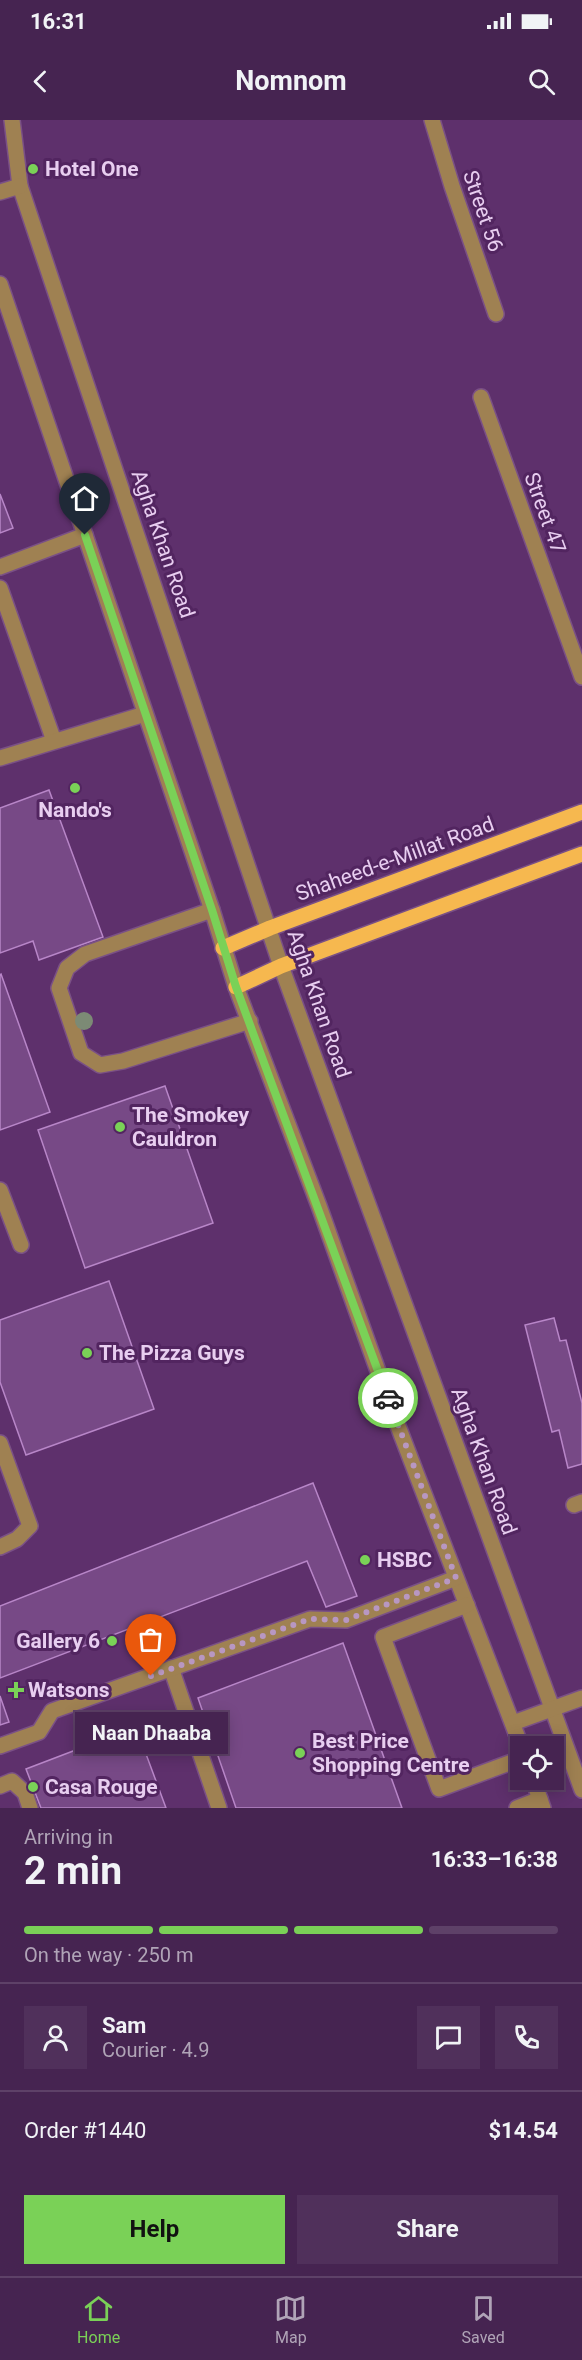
<!DOCTYPE html>
<meta charset="utf-8">
<style>
:root{--surface:#462451;--page:#50305b;--text:#f1f3f6;--muted:#b0a4b7;--line:#5e4168;--accent:#7ad157}
body{margin:0;font-family:Roboto,sans-serif;background:var(--page);color:var(--text);height:100vh;display:flex;flex-direction:column;font-size:22px;white-space:nowrap}
*{box-sizing:border-box;margin:0}
p{font-size:20px;color:var(--muted)}
.icon{flex:none;width:33px;height:33px;fill:none;stroke:currentColor;stroke-width:2;stroke-linecap:round;stroke-linejoin:round}
.map{position:relative;height:1688px;overflow:hidden}
.side{display:flex;flex-direction:column;background:var(--surface);flex:1}
.side>*{flex:none}
.fabs{position:absolute;left:510px;top:1616px;display:grid;gap:12px}
.fabs a{display:grid;place-items:center;width:54px;height:54px;border-radius:0px;background:var(--surface);box-shadow:0 3px 15px #0003,0 0 0 2px var(--line);font-size:30px}
.pin{position:absolute;display:grid;place-items:center;width:51px;height:51px;color:#fff;margin:-62px -26px;border-radius:50% 50% 50% 0;rotate:-45deg;box-shadow:0 0 6px #0007}
.pin .icon{rotate:45deg}
.courier{position:absolute;display:grid;place-items:center;width:60px;height:60px;margin:-30px;border:4px solid #7ad157;border-radius:50%;background:#fff;color:#222;box-shadow:0 2px 8px #0007}
.bubble{position:absolute;height:42px;border-radius:0px;background:var(--surface);box-shadow:0 3px 15px #0003,0 0 0 2px var(--line);font-size:20px;font-weight:700;line-height:42px;text-align:center}
.summary em{font-style:normal;font-weight:700}
.summary div{display:flex;flex-direction:column-reverse}
.summary{display:flex;align-items:center;justify-content:space-between;height:102px;padding:0 24px}
h1{font-size:39px;font-weight:700;line-height:45px}
.bar{display:grid;grid-template-columns:repeat(4,1fr);gap:9px 6px;align-content:center;height:72px;padding:0 24px}
.bar i{height:8px;border-radius:4px;background:var(--line)}
.bar .on{background:var(--accent)}
.bar p{grid-column:span 4}
.line{display:flex;align-items:center;gap:15px;padding:0 24px;border-top:2px solid var(--line)}
.line div{flex:1}
.round{display:grid;place-items:center;flex:none;width:63px;height:63px;border-radius:0px;background:var(--page)}
.primary-button{display:flex;gap:12px;margin-top:auto;padding:12px 24px}
.primary-button a{flex:1;height:69px;border-radius:0px;background:var(--accent);color:#111;font-size:24px;font-weight:700;line-height:69px;text-align:center}
.primary-button a+a{background:var(--page);color:var(--text)}
.status{display:flex;justify-content:space-between;align-items:center;height:42px;padding:0 30px;background:var(--surface);direction:ltr}
.status svg{height:16px;fill:currentColor}
header{display:flex;justify-content:space-between;align-items:center;height:78px;padding:0 24px;background:var(--surface);font-size:27px;font-weight:700}
.tabs{display:flex;justify-content:space-around;align-items:center;height:84px;border-top:2px solid var(--line);background:var(--surface);font-size:16px;color:var(--muted)}
.tabs a{display:grid;justify-items:center;gap:3px}
.tabs .on{color:var(--accent)}
.map>svg:first-child{display:block}
.building{fill:#774986;stroke:#b886c8;stroke-width:1.5}
.lines{fill:none;stroke-linecap:round;stroke-linejoin:round}
.minor-casing{stroke:#7a5086;stroke-width:18}
.major-casing{stroke:#7a5086;stroke-width:18}
.minor{stroke:#9f8152;stroke-width:15}
.major{stroke:#f6b84f;stroke-width:15}
.tree{fill:#7c8a75}
.done{stroke:#b897c2;stroke-width:6;stroke-dasharray:0 10.8}
.route{stroke:#7ad157;stroke-width:8}
.poi-dot{fill:#7ad157;stroke:#522560;stroke-width:2}
.labels{text-anchor:middle;dominant-baseline:central;stroke-width:6;stroke-linejoin:round;paint-order:stroke}
.poi-label{font-size:21px;font-weight:bold;fill:#e8cef0;stroke:#522560;text-anchor:start}
.street-label{font-size:21px;fill:#e8cef0;stroke:#522560}
</style>
<div class="status"><b>16:31</b><svg viewBox="0 0 49 12"><path d="M0 12V9h3v3zM5 12V6h3v6zM10 12V3h3v9zM15 12V0h3v12zM26 1h20v11H26zM47 4h2v5h-2z"/></svg></div>
<header><svg class="icon" aria-label="back" viewBox="0 0 24 24"><path d="M15 5l-7 7 7 7"/></svg>Nomnom<svg class="icon" aria-label="search" viewBox="0 0 24 24"><circle cx="10" cy="10" r="6"/><path d="M15 15l6 6"/></svg></header>
<div class="map">
<svg width="582" height="1688" viewBox="0 0 582 1688">
<rect width="100%" height="100%" fill="#5e306c"/>
<g class="building">
<polygon points="0,374 13,408 0,413"/>
<polygon points="49,670 103,817 39,840 33,821 0,833 0,688"/>
<polygon points="1,854 50,992 0,1010 0,855"/>
<polygon points="165,966 213,1103 85,1148 38,1010"/>
<polygon points="109,1161 154,1289 26,1335 0,1262 0,1200"/>
<polygon points="554,1198 560,1221 566,1220 582,1283 582,1344 568,1348 559,1310 552,1312 525,1205"/>
<polygon points="313,1363 357,1476 326,1487 307,1441 0,1558 0,1486"/>
<polygon points="343,1523 402,1688 236,1688 198,1578"/>
<polygon points="0,1576 9,1602 0,1605"/>
<polygon points="136,1607 166,1688 41,1688 26,1649"/>
</g>
<g class="lines">
<g class="minor-casing">
<g id="minor">
<polyline points="12,0 20,66 281,846 582,1670"/>
<polyline points="432,0 452,66 496,194"/>
<polyline points="0,72 20,66"/>
<polyline points="0,164 212,790 236,867 319,1086 393,1293 521,1626"/>
<polyline points="481,277 582,557"/>
<polyline points="0,447 85,415"/>
<polyline points="0,468 54,621"/>
<polyline points="0,638 145,594"/>
<polyline points="212,790 85,834 67,848 59,868 81,933 100,945 123,941 250,901"/>
<polyline points="0,1070 21,1125"/>
<polyline points="0,1323 30,1406 17,1419 0,1427"/>
<polyline points="574,1385 582,1382"/>
<polyline points="467,1485 383,1517 439,1669 520,1639"/>
<polyline points="171,1548 219,1688"/>
<polyline points="513,1603 582,1578"/>
<polyline points="0,1626 39,1612 52,1591 310,1499 346,1500 456,1458"/>
<polyline points="533,1659 543,1688"/>
<polyline points="0,1666 12,1661 25,1673 30,1688"/>
<polyline points="517,1688 540,1679"/>
</g>
</g>
<g class="major-casing">
<g id="major">
<polyline points="223,828 270,808 582,692"/>
<polyline points="236,867 281,846 582,734"/>
</g>
</g>
<use href="#minor" class="minor"/>
<use href="#major" class="major"/>
</g>
<circle class="tree" cx="84" cy="901" r="9"/>
<g class="lines">
<polyline class="done" points="151,1556 310,1499 346,1500 456,1458 388,1278"/>
<polyline class="route" points="85,415 212,790 236,867 388,1278"/>
</g>
<g class="poi-dot">
<circle cx="33" cy="49" r="6"/>
<circle cx="75" cy="668" r="6"/>
<circle cx="120" cy="1007" r="6"/>
<circle cx="87" cy="1233" r="6"/>
<circle cx="365" cy="1440" r="6"/>
<circle cx="112" cy="1521" r="6"/>
<path d="M13 1561h6v6h6v6h-6v6h-6v-6h-6v-6h6z"/>
<circle cx="300" cy="1633" r="6"/>
<circle cx="33" cy="1667" r="6"/>
</g>
<g class="labels">
<g class="poi-label">
<text x="45" y="49">Hotel One</text>
<text x="75" y="690" text-anchor="middle">Nando's</text>
<text x="132" y="995">The Smokey<tspan x="132" dy="24">Cauldron</tspan></text>
<text x="99" y="1233">The Pizza Guys</text>
<text x="377" y="1440">HSBC</text>
<text x="100" y="1521" text-anchor="end">Gallery 6</text>
<text x="28" y="1570">Watsons</text>
<text x="312" y="1621">Best Price<tspan x="312" dy="24">Shopping Centre</tspan></text>
<text x="45" y="1667">Casa Rouge</text>
</g>
<g class="street-label">
<text transform="translate(483 91) rotate(71)">Street 56</text>
<text transform="translate(545 393) rotate(70)">Street 47</text>
<text transform="translate(163 424) rotate(71)">Agha Khan Road</text>
<text transform="translate(395 739) rotate(-20)">Shaheed-e-Millat Road</text>
<text transform="translate(319 884) rotate(71)">Agha Khan Road</text>
<text transform="translate(484 1341) rotate(70)">Agha Khan Road</text>
</g>
</g>
</svg>
<div class="fabs">
<a><svg class="icon" aria-label="locate" viewBox="0 0 24 24"><circle cx="12" cy="12" r="6"/><path d="M12 2v4M12 18v4M2 12h4M18 12h4"/></svg></a>
</div>
<div class="pin" style="left:151px;top:1556px;background:#ea580c"><svg class="icon" aria-label="bag" viewBox="0 0 24 24"><path d="M5 8h14l-1 12H6zM9 8a3 3 0 0 1 6 0"/></svg></div>
<div class="pin" style="left:85px;top:415px;background:#1f2937"><svg class="icon" aria-label="home" viewBox="0 0 24 24"><path d="M3 11l9-7 9 7M6 9v11h12V9"/></svg></div>
<div class="courier" style="left:388px;top:1278px"><svg class="icon" aria-label="car" viewBox="0 0 24 24"><path d="M5 17H2v-5l4-1 3-4h7l3 4 3 1v5h-3M9 17h6M6 11h13"/><circle cx="7" cy="17" r="2"/><circle cx="17" cy="17" r="2"/></svg></div>
<div class="bubble" style="left:75px;top:1592px;width:153px">Naan Dhaaba</div>
</div>
<section class="side">
<div class="summary"><div><h1>2 min</h1><p>Arriving in</p></div><em>16:33–16:38</em></div>
<div class="bar"><i class="on"></i><i class="on"></i><i class="on"></i><i></i><p>On the way · 250 m</p></div>
<div class="line" style="height:108px"><a class="round"><svg class="icon" aria-label="person" viewBox="0 0 24 24"><circle cx="12" cy="8" r="4"/><path d="M4 21q1-7 8-7t8 7"/></svg></a><div><b>Sam</b><p>Courier · 4.9</p></div><a class="round"><svg class="icon" aria-label="chat" viewBox="0 0 24 24"><path d="M4 5h16v11H9l-5 4z"/></svg></a><a class="round"><svg class="icon" aria-label="phone" viewBox="0 0 24 24"><path d="M5 4h4l2 5-3 2q2 4 5 5l2-3 5 2v4C11 20 4 13 5 4z"/></svg></a></div>
<div class="line" style="height:78px"><div>Order #1440</div><b>$14.54</b></div>
<div class="primary-button"><a>Help</a><a>Share</a></div>
</section>
<nav class="tabs">
<a class="on"><svg class="icon" aria-label="home" viewBox="0 0 24 24"><path d="M3 11l9-7 9 7M6 9v11h12V9"/></svg>Home</a>
<a><svg class="icon" aria-label="map" viewBox="0 0 24 24"><path d="M3 6l6-2 6 2 6-2v14l-6 2-6-2-6 2zM9 4v14M15 6v14"/></svg>Map</a>
<a><svg class="icon" aria-label="saved" viewBox="0 0 24 24"><path d="M7 4h10v16l-5-4-5 4z"/></svg>Saved</a>
</nav>
